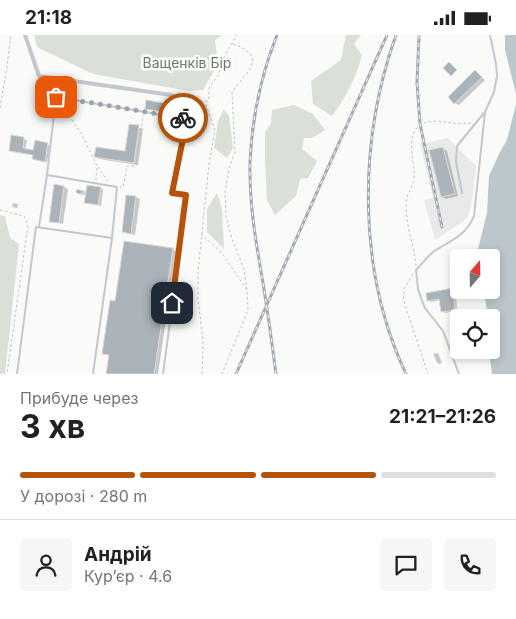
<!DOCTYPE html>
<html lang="uk">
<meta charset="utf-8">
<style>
:root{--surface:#fff;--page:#f6f6f6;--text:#202124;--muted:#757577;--line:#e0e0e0;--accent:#b45309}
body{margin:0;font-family:Inter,sans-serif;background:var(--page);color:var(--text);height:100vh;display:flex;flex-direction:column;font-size:19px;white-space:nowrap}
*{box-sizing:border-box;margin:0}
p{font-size:16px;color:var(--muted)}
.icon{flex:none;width:28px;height:28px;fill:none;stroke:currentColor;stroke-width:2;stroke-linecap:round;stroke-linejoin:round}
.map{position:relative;height:339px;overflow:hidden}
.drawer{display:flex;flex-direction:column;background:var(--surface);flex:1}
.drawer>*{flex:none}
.needle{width:32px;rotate:20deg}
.controls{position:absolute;left:450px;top:214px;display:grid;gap:10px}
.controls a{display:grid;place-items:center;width:50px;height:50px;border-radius:5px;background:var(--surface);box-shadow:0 2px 8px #0003;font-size:25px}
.pin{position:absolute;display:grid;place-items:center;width:42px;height:42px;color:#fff;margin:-21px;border-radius:10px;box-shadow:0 2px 8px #0006}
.courier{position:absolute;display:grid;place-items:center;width:50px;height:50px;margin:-25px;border:4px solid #b45309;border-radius:50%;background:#fff;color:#222;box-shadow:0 1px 6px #0007}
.head em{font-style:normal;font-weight:700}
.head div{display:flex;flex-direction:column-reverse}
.head{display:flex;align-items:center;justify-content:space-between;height:85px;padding:0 20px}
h1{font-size:32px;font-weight:700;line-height:38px}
.bar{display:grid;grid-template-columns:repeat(4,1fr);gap:8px 5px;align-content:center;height:60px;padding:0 20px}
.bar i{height:6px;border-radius:4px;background:var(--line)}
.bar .active{background:var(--accent)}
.bar p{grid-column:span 4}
.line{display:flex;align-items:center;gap:12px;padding:0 20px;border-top:1px solid var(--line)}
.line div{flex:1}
.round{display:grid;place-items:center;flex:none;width:52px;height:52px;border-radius:5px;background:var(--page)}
.status{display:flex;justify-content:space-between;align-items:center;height:35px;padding:0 25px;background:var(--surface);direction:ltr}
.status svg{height:14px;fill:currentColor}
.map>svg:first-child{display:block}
.built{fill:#e8e9e9}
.green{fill:#dadfd7}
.water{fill:#bbc7cb}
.shadow{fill:#0003}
.building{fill:#aab3b9;stroke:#dcdcda}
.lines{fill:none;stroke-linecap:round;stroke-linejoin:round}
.path{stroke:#bbbfc2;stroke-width:1;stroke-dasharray:2.5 2.5;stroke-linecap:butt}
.lane{stroke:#c3c8cc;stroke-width:2}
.street{stroke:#c3c8cc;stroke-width:4}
.rail-casing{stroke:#a2aab0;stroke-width:3}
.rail{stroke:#fff;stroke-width:1;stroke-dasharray:4;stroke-linecap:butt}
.done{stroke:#99a4ac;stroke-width:5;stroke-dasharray:0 9}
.route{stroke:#b45309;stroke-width:6}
.labels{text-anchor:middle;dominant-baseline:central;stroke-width:5;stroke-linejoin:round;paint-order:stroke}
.park-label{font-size:14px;fill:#687a64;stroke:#fff}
</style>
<div class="status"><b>21:18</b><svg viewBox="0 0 49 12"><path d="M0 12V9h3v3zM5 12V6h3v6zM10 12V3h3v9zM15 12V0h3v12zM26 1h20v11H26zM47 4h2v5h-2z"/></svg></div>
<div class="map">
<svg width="516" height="339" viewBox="0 0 516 339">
<rect width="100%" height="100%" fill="#fafaf8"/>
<polygon class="built" points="448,103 476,131 473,160 469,179 464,186 435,205 424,165 433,163 420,109"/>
<g class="green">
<polygon points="34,0 222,0 215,5 218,29 203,55 189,56 93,39 37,12"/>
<path d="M346,0h15l-7,9 8,11c-6,23 -16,42 -30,61l-19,-12 -2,-23 30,-21z"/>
<polygon points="294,70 313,79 325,95 312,103 304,103 302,114 317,126 308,143 300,144 296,161 275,180 267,165 265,126 265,98 271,88 272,75"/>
<polygon points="224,74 229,81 233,113 227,123 214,113 218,86"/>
<polygon points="217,158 222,174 224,214 207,197 207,174"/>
<polygon points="0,180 5,181 10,203 19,209 5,339 0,339"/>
</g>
<g class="water">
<polygon points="505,0 516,0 516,59 505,15"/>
<path d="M516,69v270h-24l-3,-24h2v-33h-4c1,-9 -3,-18 -3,-27h7v-33h-15l11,-44 2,-37 11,-24 7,-12z"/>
</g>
<g class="shadow">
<polygon points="475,37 485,45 459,70 455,68"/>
<polygon points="147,67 167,71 166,78 146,73"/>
<polygon points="130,90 143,94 138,130 99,124 95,122 126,117"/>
<polygon points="12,102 27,105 25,115 34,116 47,109 50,111 47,127 36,125 33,123 34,120 11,116"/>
<polygon points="443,113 447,116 458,161 446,164 442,162"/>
<polygon points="64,152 68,154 63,189 50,186"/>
<polygon points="101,153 103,155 101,171 85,167 87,159 81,160 78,158 78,155 87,158"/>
<polygon points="136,162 140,164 135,200 123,197"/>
<polygon points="13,168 18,169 17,173 12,172"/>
<polygon points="172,214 176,216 158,339 108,339 110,321 104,318 117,267"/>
<polygon points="453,254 456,256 457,276 445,278 442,276 440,265 431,267 428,265"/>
<polygon points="438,318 442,328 438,329 433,319"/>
</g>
<g class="building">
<polygon points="449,27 457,35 451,41 443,33"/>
<polygon points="475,35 482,42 454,69 448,62"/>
<polygon points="146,65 164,68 163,77 145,74"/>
<polygon points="129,89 139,90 134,128 94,122 96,112 125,116"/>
<polygon points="11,100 24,102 23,113 33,115 35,105 48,108 45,127 32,124 33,120 9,116"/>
<polygon points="443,112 455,159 441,162 429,115"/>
<polygon points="54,149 64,151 59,188 49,187"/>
<polygon points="87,150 101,152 98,170 84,168 86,157 78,159 76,157 77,154 86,157"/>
<polygon points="126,160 136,161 131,199 122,197"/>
<polygon points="124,206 173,213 154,339 106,339 109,320 102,319 110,265 115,266"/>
<polygon points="453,253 455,275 441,277 439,264 427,266 426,258"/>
</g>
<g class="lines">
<g class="path">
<path d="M233,9c38,13 11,30 -1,48l3,60 -6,16 -4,25 1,23 6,23 12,30 3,21"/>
<polyline points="176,61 205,67 209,65 209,53 219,39 225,20 237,0"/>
<polyline points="57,71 72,85 82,100 97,131 96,145"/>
<polyline points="0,73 7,32 11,0"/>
<polyline points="98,132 108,147"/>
<polyline points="120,152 123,153 127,131 136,131 143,80"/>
<polyline points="0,175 24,181 28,190 7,339"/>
<polyline points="201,199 221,217 247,255 248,275 222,339"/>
<path d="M416,231c-2,-20 -10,-40 -10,-61 0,-14 9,-17 8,-32 0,-14 -8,-37 5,-47 10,-8 23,-4 34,-3 6,1 13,0 19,0"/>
<polyline points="413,239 404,254 404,267 428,339"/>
<polyline points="202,339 203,306 198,264 198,236 209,129 215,95 205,67"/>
</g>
<g class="lane">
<polyline points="41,41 46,59 56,62"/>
<polyline points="47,140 56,62 187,84 172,157 187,160 163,339"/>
<polyline points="462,158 456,127 457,111 484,78"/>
<polyline points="39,192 47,140 117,152 112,203"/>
<polyline points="17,339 36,192 112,203 93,339"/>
<path d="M459,339l-16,-43 -18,-23 -3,-7 -4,-12 -2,-19c6,-6 11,-13 17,-18 17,-11 33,-16 41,-36l11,-104 9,-20 3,-16 -1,-12 -6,-29"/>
</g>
<polyline class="street" points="25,0 39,41 171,60"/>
<g class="rail-casing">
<g id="rail">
<path d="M396,0c-38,107 -39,235 10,339"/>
<polyline points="419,0 417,48 420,89 442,192"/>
<polyline points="236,339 387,0"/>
<path d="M276,339c-4,-30 -8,-61 -13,-91 -7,-40 -14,-80 -13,-121 2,-44 11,-87 27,-127"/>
</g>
</g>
<use href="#rail" class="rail"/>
</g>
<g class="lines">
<polyline class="done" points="56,62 183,83"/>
<polyline class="route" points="172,268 186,160 172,158 187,84 183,83"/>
</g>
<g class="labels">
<g class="park-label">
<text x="187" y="27">Ващенків Бір</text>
</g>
</g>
</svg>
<div class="controls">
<a><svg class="needle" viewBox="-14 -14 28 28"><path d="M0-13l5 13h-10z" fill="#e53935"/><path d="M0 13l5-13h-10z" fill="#757577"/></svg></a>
<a><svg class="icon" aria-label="locate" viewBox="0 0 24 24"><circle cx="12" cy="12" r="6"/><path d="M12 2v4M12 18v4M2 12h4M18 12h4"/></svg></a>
</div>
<div class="pin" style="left:56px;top:62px;background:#ea580c"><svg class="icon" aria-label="bag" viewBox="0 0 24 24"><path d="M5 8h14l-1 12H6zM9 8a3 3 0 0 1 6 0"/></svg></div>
<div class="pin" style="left:172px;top:268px;background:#1f2937"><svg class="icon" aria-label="home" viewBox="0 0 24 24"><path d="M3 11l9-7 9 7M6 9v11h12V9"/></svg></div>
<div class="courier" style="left:183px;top:83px"><svg class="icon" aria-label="bike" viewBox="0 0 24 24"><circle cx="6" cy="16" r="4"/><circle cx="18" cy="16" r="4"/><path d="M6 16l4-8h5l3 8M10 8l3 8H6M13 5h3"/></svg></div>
</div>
<section class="drawer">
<div class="head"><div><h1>3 хв</h1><p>Прибуде через</p></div><em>21:21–21:26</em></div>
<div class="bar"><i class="active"></i><i class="active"></i><i class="active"></i><i></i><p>У дорозі · 280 m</p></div>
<div class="line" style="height:90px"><a class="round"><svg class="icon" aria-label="person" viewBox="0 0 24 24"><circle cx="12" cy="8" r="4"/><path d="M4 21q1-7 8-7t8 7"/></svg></a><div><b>Андрій</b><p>Кур’єр · 4.6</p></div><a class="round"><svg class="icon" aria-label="chat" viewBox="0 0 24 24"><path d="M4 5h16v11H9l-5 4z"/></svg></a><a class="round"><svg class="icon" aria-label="phone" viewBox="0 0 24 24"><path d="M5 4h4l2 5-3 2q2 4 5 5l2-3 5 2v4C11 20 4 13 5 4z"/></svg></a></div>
</section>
